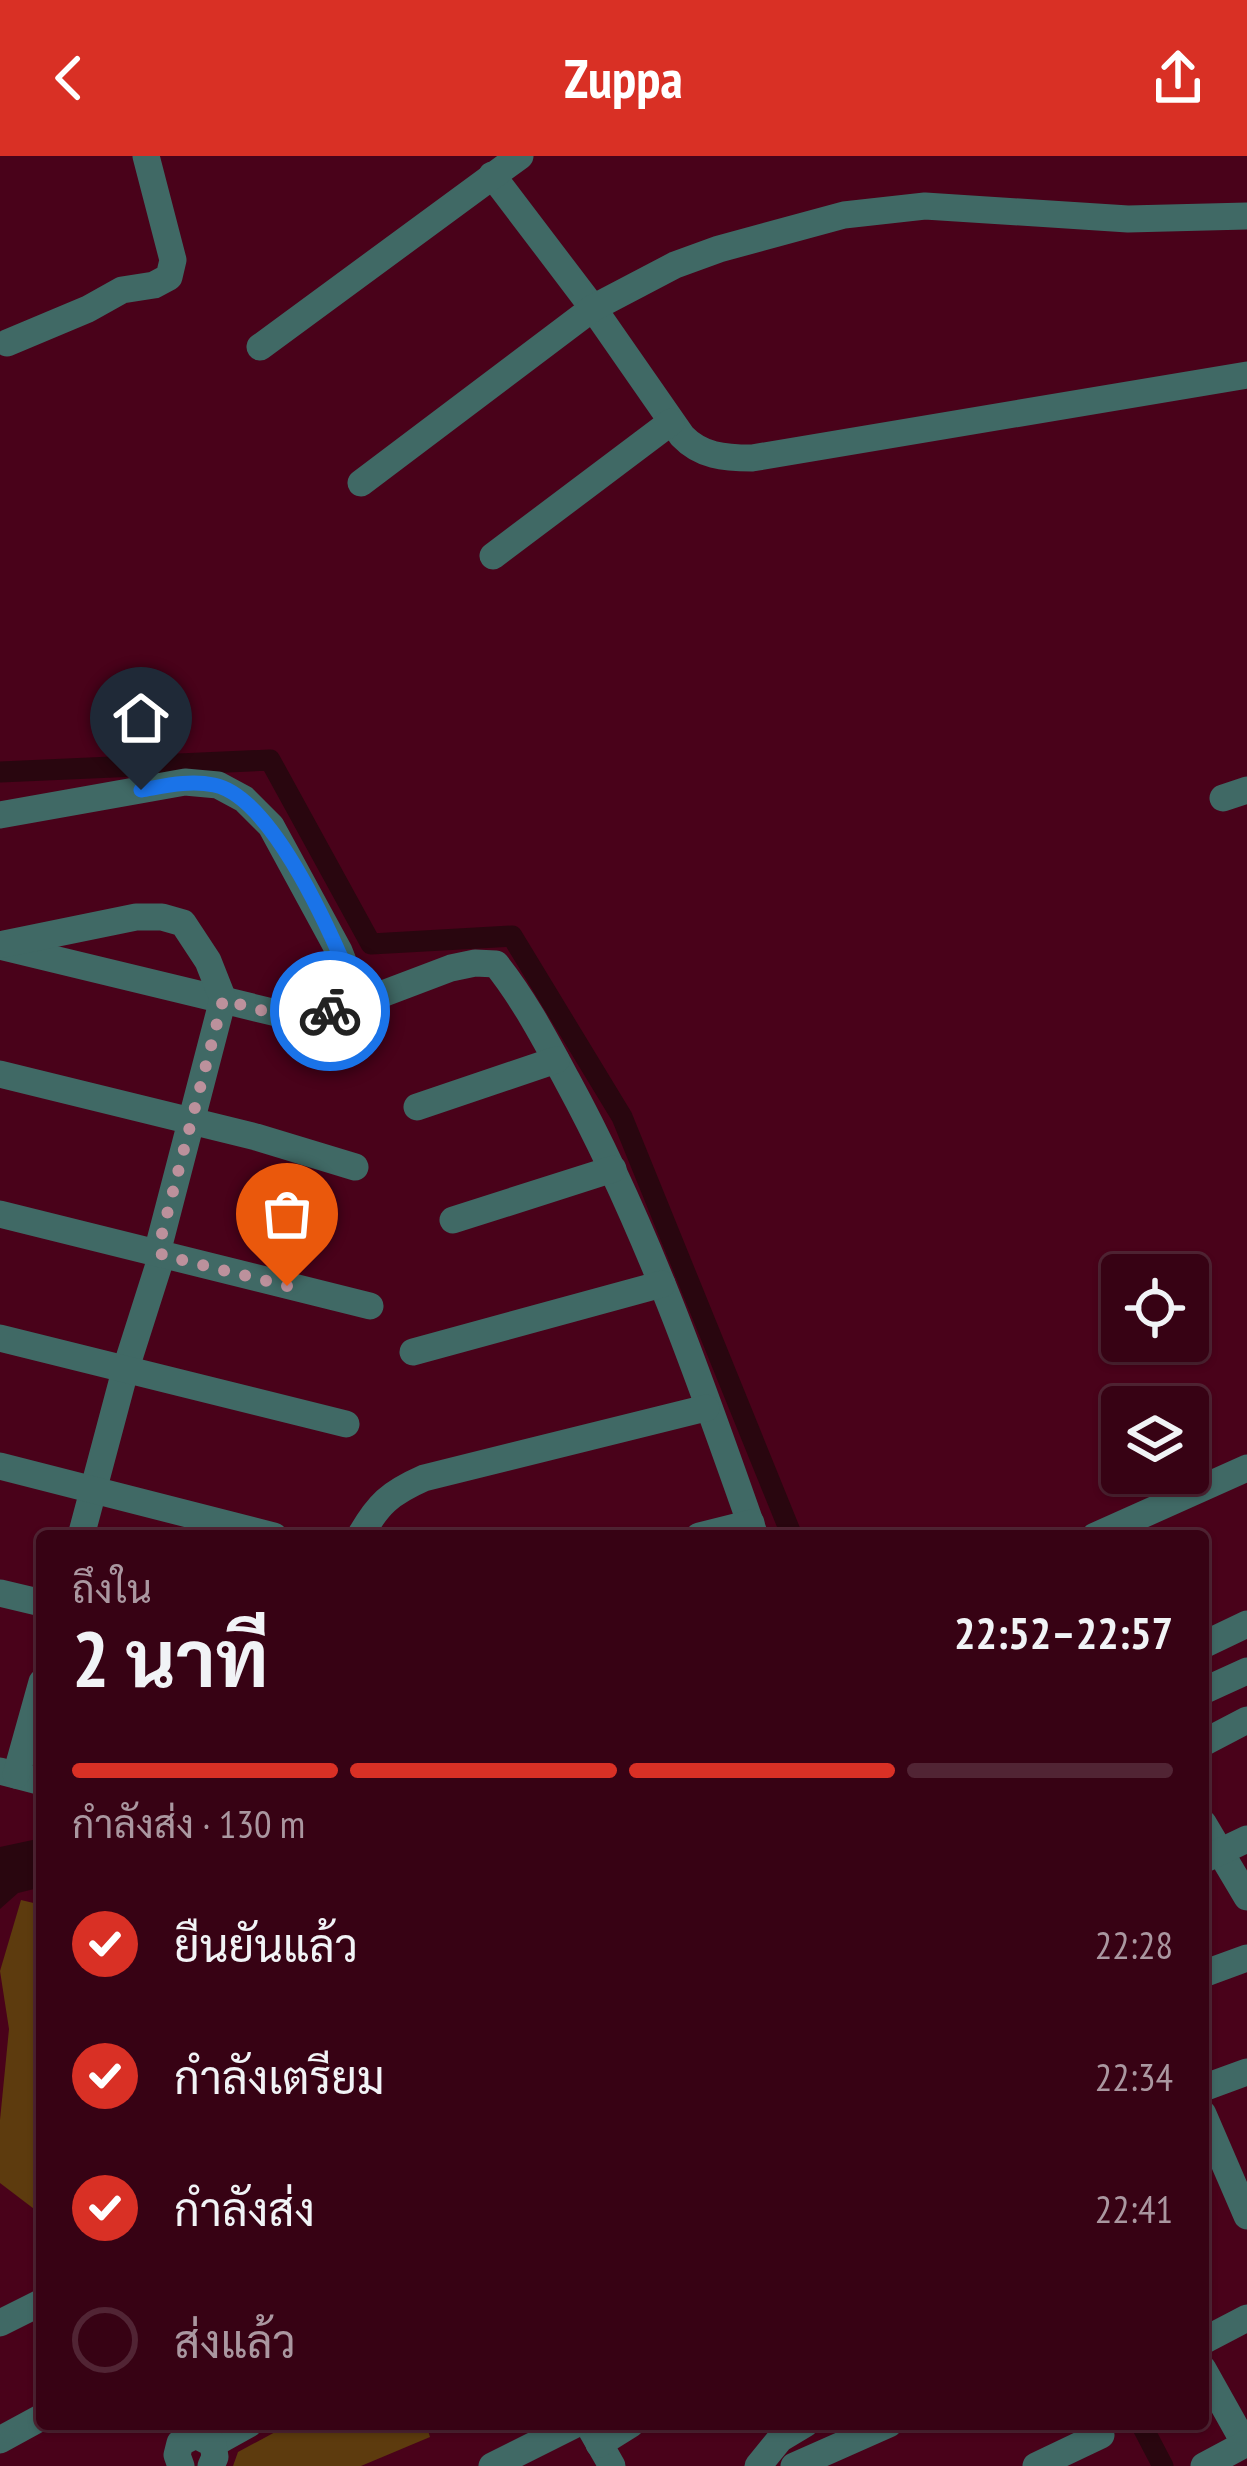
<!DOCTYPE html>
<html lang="th">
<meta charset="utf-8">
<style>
:root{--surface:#370214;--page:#3e0c1d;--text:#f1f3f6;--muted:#aa97a0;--line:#512434;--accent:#d93025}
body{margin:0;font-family:"PT Sans Narrow",Sarabun,sans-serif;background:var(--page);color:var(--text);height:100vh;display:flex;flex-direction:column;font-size:45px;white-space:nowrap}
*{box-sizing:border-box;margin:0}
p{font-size:39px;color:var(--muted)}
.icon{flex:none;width:66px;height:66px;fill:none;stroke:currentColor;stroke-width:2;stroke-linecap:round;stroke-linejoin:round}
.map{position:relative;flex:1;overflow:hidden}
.drawer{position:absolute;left:36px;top:1374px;width:1173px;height:900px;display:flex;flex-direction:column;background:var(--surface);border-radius:12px;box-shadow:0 3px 9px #0004,0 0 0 3px var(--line)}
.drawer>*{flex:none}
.tools{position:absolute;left:1101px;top:1098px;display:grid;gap:24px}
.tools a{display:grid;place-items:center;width:108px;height:108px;border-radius:12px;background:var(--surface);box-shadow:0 3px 9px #0004,0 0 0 3px var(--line);font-size:60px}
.pin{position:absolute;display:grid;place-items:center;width:102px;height:102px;color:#fff;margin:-123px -51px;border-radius:50% 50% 50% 0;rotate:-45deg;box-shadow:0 0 12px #0007}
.pin .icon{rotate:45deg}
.courier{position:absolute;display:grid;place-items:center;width:120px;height:120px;margin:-60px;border:9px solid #1a73e8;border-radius:50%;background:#fff;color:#222;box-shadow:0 3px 15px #0007}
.overview em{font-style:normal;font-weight:700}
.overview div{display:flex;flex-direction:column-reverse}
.overview{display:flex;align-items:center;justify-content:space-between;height:204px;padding:0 36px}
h1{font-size:78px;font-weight:700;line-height:90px}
.bar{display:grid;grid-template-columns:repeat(4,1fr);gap:18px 12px;align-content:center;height:144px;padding:0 36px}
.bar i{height:15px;border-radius:9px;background:var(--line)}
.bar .on{background:var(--accent)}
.bar p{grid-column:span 4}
ol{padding:0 36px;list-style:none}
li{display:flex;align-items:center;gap:36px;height:132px}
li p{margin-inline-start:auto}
li .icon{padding:12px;border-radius:50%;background:var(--accent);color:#fff;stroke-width:4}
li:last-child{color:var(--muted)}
li i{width:66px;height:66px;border:6px solid var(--line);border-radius:50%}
header{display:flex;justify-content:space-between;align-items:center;height:156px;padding:0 36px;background:var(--accent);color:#fff;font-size:54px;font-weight:700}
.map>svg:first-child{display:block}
.green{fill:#5d3b0e}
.water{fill:#29060f}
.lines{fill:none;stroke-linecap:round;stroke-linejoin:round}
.canal{stroke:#29060f;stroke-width:21}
.minor{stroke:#406965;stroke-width:27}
.done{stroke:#bc919c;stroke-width:12;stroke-dasharray:0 21.6}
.route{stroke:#1a73e8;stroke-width:15}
</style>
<header><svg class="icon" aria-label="back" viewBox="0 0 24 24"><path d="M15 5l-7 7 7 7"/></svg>Zuppa<svg class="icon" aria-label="share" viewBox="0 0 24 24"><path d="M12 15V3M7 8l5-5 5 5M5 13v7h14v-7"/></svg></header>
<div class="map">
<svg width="1247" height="2310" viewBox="0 0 1247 2310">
<rect width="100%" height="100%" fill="#49021a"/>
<g class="green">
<polygon points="21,1744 42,1749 42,2059 0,2027 0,1964 9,1873 0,1815"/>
<polygon points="290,2268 426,2268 430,2281 361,2310 233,2310 238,2296"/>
</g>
<polygon class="water" points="42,1682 42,1731 18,1737 0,1753 0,1691"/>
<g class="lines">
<g class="canal">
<polyline points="0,616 270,604 371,788 512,780 622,961 792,1380"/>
<polyline points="1141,2268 1163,2310"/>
</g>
<g class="minor">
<path d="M492,19l101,133 89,128c19,20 42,22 70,22l495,-83"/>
<polyline points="7,187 88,153 122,134 154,129 169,121 173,104 146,0"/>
<polyline points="260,191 520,0"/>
<polyline points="361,327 593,152 675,109 719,93 844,59 925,50 1128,63 1247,60"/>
<polyline points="493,400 671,266"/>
<polyline points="1223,642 1247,634"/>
<path d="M0,659l185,-33 33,3 26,14 27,27 68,125c21,48 -3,67 -50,65l-289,-70"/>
<polyline points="4,788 136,761 162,761 183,767 208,805 223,843 159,1089 162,1099 125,1215 81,1380"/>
<path d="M385,837l66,-25 24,-5 21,1c28,35 50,77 71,116 79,145 134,302 188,456"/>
<polyline points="0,918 256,981 355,1011"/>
<polyline points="417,951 556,904"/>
<polyline points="0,1058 370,1150"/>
<polyline points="453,1064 613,1013"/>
<polyline points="0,1182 346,1268"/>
<polyline points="413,1196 662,1128"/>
<polyline points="0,1310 274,1380"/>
<path d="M360,1380c18,-32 30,-43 64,-58l282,-70"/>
<polyline points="699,1380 751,1367"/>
<polyline points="1095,1380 1247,1312"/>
<polyline points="0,1437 42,1447"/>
<polyline points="1203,1489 1247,1468"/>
<polyline points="1203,1535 1247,1515"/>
<polyline points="1203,1587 1247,1564"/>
<polyline points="0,1615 42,1626"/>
<polyline points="16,1619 42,1526"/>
<polyline points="1203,1667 1247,1741"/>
<polyline points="1207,1702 1247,1683"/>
<polyline points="1203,1818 1247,1802"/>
<polyline points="1203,1932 1247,1916"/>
<polyline points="1203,1958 1247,2060"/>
<polyline points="0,2167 42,2146"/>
<polyline points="1203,2185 1247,2162"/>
<polyline points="1203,2213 1245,2288"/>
<polyline points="588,2268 612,2310"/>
<polyline points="0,2284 42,2261"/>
<polyline points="213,2288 249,2268"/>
<polyline points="599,2288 631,2268"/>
<polyline points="181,2310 177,2299 180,2287 196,2279 213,2288 215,2301 211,2310"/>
<polyline points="492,2310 576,2268"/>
<polyline points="758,2310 780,2283 805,2268"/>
<polyline points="794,2310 889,2268"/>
<polyline points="1036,2310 1101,2279"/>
<polyline points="1204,2310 1247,2287"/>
</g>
</g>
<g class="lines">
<path class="done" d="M287,1130l-125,-31 -3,-10 64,-245c32,7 77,27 107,11"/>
<path class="route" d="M141,634c24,-4 48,-10 73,-5 55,11 111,135 132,184v19l-16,23"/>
</g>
</svg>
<div class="tools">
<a><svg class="icon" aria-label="locate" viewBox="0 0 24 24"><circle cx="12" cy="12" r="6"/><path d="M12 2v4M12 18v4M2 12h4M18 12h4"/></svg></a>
<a><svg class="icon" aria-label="layers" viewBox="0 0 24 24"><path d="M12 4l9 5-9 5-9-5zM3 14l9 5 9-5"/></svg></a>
</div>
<div class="pin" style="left:287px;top:1130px;background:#ea580c"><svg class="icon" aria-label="bag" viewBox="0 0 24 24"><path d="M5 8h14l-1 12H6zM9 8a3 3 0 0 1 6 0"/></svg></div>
<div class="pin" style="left:141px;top:634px;background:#1f2937"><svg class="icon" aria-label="home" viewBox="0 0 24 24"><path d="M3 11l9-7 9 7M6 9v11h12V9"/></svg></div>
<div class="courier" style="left:330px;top:855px"><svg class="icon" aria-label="bike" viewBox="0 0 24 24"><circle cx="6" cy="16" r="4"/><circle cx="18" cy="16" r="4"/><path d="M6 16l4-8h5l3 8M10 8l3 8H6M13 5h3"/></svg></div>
<section class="drawer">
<div class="overview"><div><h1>2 นาที</h1><p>ถึงใน</p></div><em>22:52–22:57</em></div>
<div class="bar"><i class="on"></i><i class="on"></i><i class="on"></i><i></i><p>กำลังส่ง · 130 m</p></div>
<ol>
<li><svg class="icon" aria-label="check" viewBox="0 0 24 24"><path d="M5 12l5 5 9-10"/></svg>ยืนยันแล้ว<p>22:28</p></li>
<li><svg class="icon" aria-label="check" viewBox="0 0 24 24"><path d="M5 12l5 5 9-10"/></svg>กำลังเตรียม<p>22:34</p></li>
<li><svg class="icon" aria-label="check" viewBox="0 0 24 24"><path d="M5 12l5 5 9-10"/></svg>กำลังส่ง<p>22:41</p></li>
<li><i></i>ส่งแล้ว</li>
</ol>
</section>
</div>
